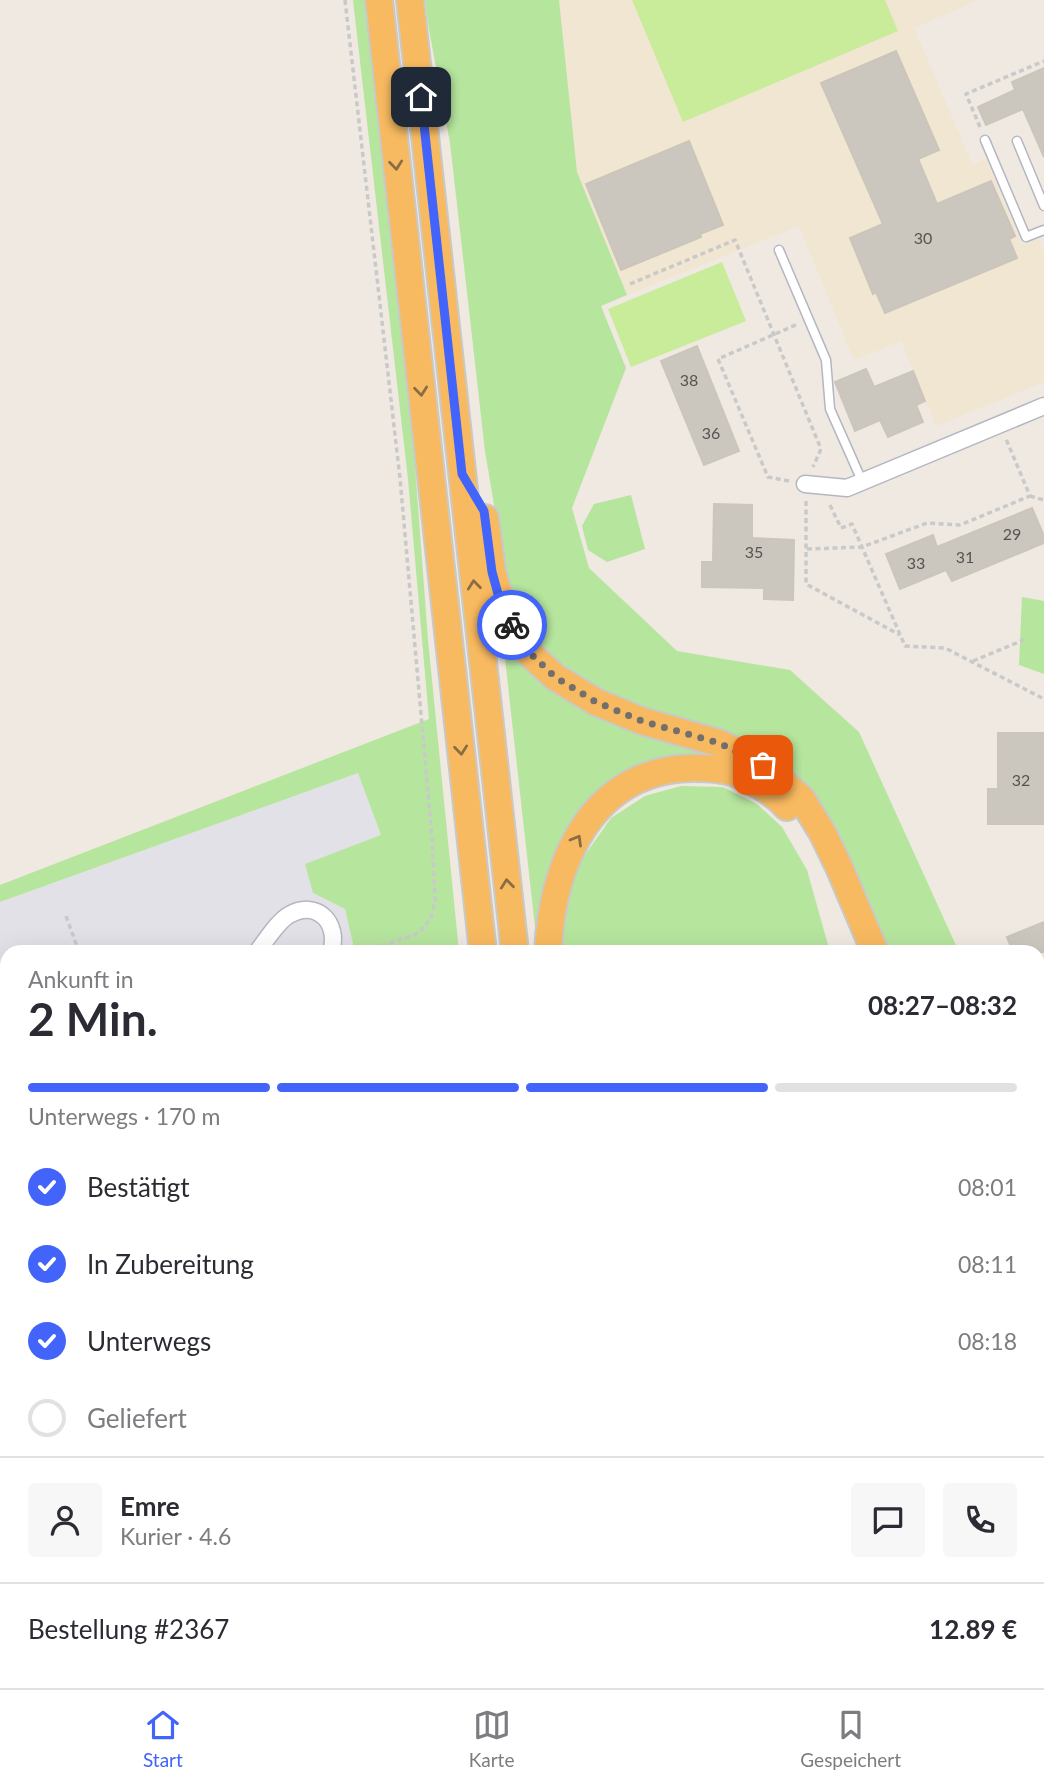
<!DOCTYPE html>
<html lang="de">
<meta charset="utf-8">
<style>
:root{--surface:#fff;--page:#f7f7f7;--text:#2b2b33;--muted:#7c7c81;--line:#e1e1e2;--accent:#4264fb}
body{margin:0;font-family:Lato,sans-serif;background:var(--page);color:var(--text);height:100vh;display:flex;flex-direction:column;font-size:26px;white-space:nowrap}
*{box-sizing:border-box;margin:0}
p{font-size:23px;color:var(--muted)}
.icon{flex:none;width:38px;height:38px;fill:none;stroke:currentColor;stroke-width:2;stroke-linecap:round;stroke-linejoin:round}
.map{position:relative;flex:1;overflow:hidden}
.sheet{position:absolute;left:0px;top:945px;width:1045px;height:744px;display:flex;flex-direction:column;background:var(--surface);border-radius:21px 21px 0 0;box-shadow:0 7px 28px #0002}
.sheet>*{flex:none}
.pin{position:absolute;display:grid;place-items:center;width:60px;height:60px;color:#fff;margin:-30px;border-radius:14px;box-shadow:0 4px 10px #0006}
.courier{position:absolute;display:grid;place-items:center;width:70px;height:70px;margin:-35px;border:5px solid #4264fb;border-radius:50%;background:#fff;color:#222;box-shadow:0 2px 9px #0007}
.summary em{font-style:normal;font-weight:700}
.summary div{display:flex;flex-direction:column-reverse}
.summary{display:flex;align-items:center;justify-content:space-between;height:119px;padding:0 28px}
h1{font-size:46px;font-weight:700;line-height:52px}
.bar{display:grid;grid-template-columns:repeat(4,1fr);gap:10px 7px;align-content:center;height:84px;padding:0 28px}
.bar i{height:9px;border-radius:5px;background:var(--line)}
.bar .on{background:var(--accent)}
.bar p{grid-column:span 4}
.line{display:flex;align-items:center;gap:18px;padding:0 28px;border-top:2px solid var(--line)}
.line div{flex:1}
.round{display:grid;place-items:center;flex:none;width:74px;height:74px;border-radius:7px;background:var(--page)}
ol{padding:0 28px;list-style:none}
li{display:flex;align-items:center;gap:21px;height:77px}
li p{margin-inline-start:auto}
li .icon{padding:7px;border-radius:50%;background:var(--accent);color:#fff;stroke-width:4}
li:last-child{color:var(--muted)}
li i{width:38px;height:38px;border:4px solid var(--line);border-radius:50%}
.dock{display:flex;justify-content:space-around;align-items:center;height:98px;border-top:2px solid var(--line);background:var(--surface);font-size:19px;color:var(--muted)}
.dock a{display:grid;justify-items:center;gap:4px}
.dock .on{color:var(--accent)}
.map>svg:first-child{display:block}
.industrial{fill:#e3e1e8}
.education{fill:#f0e6d1}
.green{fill:#b6e59e}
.pitch{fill:#c9ec9a}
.building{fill:#cbc7bf;stroke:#cbc5ba;stroke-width:2}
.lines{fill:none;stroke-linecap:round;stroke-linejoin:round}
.service-casing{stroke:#b4b7c1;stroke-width:11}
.minor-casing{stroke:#b4b7c1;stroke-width:19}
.tertiary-casing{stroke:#b4b7c1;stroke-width:23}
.secondary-casing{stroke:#b4b7c1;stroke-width:26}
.trunk-casing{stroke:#c9c9c9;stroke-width:30}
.path{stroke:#c9c9c9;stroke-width:3.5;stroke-dasharray:5 3.5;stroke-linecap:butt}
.service{stroke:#fff;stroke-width:8}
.minor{stroke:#fff;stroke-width:16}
.tertiary{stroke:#fff;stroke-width:19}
.secondary{stroke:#fff;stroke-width:23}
.trunk{stroke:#f8ba60;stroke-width:26}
.oneway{stroke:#896d44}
.done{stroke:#726f6d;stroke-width:7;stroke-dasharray:0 12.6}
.route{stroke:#4264fb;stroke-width:9}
.labels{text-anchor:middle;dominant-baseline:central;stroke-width:5;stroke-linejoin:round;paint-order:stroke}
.number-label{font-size:16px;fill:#555452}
</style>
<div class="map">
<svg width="1044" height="1688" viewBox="0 0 1044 1688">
<rect width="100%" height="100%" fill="#efe9e1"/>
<polygon class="industrial" points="358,773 381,835 313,893 345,909 353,944 350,952 7,952 7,1133 0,1115 0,902"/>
<polygon class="education" points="559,0 978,0 914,28 972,164 986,159 1022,245 1039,238 1044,253 1044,382 936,426 901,341 854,360 799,226 627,295 577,172"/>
<g class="green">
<polygon points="353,0 366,0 375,96 411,412 428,640 459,952 350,952 353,944 345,909 313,893 305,864 381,835 358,773 0,902 0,885 429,719 408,479"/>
<polygon points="425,0 559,0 577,172 627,295 601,306 626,368 572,508 589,568 677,651 790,670 859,732 959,952 880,952 801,787 610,699 571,676 540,649 511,607 485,451 450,143 428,24"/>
<polygon points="631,495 645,549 607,562 588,550 582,526 594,504"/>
<polygon points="1022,597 1044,601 1044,674 1019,665"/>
<polygon points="502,632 555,677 719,743 734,773 680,768 590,818 549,938 535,927"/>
<polygon points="681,786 723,787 757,804 782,827 807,870 830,952 559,952 563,910 582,859 611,818 645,796"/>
<polygon points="1044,1171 1044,1206 1038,1208 1038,1172"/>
<polygon points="7,1252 7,1326 0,1328 0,1255"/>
<polygon points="7,1411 7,1496 0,1494 0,1412"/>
<polygon points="149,1682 241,1682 246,1688 152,1688"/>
<polygon points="287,1682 447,1682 438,1688 295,1688"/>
<polygon points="476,1682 522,1682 521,1688 470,1688"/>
<rect x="618" y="1682" width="43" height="6"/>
</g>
<g class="pitch">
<polygon points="632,0 885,0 898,31 683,122"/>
<polygon points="722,262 746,321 631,367 608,309"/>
</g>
<g class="building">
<polygon points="896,51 939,150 918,159 937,204 991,181 1015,236 1009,239 1017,258 885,313 876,292 873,294 850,238 883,224 821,83"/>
<polygon points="1044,68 1044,157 1023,109 986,125 978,107 1015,90 1012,82"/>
<polygon points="689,141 723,225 700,234 701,237 621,270 586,184"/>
<polygon points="697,346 739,451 704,465 661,361"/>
<polygon points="866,369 874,387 913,371 925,401 916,405 923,422 888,437 880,420 855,431 835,382"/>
<polygon points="714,504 752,505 752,538 794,540 793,600 764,599 764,588 702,587 702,562 713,562"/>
<polygon points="1032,508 1044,536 1044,543 952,581 946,570 900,589 886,554 933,535 937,547"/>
<polygon points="998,733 1044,733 1044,824 988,824 988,789 998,789"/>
<polygon points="1044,922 1044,952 1013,952 1007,937"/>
</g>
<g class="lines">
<g class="service-casing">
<g id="service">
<polyline points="985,140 1026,237 1044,230"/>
<polyline points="1017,141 1044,206"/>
<polyline points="779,250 826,360 830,409 862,481"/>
<polyline points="0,1521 7,1523"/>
<polyline points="117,1682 120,1688"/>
</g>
</g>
<g class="minor-casing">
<g id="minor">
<polyline points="805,484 847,488 1044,406"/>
<path d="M257,952c8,-10 21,-31 32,-37 28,-16 51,8 42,37"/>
<polyline points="0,1082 7,1079"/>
<polyline points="1038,1540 1044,1538"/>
<polyline points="969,1682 969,1688"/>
</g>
</g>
<g class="tertiary-casing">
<g id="tertiary">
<polyline points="1038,1125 1044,1124"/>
<polyline points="1038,1149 1044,1148"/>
</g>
</g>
<g class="secondary-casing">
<polyline id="secondary" points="0,1355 7,1354"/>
</g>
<g class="trunk-casing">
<g id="trunk">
<polyline points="379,0 483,952"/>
<polyline points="410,0 515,952"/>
<polyline points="485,518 492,572 501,601 513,626 530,654 555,677 596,702 642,721 719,743 763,765 801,798 822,832 839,867 875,952"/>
<path d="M548,952c4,-90 44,-184 147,-184 12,0 26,1 37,4 17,5 43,22 55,35"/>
<polyline points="1038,1103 1044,1103"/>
<polyline points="5,1381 7,1381"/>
<polyline points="269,1682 274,1688"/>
<polyline points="563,1682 564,1688"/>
<polyline points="595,1682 596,1688"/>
<polyline points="457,1688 464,1682"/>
<polyline points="529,1688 529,1682"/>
</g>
</g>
<g class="path">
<polyline points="345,0 400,478 432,838 435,901 431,918 419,933 364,952"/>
<polyline points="980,127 966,94 1044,61"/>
<polyline points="630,284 735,240 821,449 813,467"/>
<polyline points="789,481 768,477 718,359 798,324"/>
<polyline points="1030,496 1044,500"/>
<polyline points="806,501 806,584 900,635"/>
<polyline points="830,505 841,528 852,524 905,646 945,648 1044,699"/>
<polyline points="807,549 862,547 927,523 960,525 1030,496 1006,439"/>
<polyline points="973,661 1026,639"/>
<polyline points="66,916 79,952"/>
<polyline points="1038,1214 1044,1213"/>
<polyline points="1038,1243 1044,1244"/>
<polyline points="1038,1351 1044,1349"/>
<polyline points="657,1682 658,1688"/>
</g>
<use href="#service" class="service"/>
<use href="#minor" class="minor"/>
<use href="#tertiary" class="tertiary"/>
<use href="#secondary" class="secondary"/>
<use href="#trunk" class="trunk"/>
</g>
<defs><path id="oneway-chevron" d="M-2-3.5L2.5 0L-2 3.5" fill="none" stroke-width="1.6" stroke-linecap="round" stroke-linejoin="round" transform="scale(1.75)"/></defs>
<g class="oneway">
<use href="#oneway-chevron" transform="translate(396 165) rotate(84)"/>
<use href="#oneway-chevron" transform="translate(421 391) rotate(84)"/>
<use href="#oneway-chevron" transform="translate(474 585) rotate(-96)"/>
<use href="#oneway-chevron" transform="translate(461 750) rotate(84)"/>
<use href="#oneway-chevron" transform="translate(577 840) rotate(-60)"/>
<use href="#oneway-chevron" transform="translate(507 884) rotate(-96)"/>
</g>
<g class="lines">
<polyline class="done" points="512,625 530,653 555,677 596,702 642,721 719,743 763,765"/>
<polyline class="route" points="421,97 462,474 484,511 492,572 500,601 512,625"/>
</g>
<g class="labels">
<g class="number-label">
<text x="923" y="237">30</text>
<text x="689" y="379">38</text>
<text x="711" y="432">36</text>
<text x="1012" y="533">29</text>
<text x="754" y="551">35</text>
<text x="965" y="556">31</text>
<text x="916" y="562">33</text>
<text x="1021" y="779">32</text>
</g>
</g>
</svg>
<div class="pin" style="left:763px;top:765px;background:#ea580c"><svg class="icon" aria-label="bag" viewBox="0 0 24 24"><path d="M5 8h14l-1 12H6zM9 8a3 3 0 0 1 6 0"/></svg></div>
<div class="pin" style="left:421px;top:97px;background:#1f2937"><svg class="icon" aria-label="home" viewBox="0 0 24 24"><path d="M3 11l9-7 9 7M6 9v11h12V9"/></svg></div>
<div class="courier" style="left:512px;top:625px"><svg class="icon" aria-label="bike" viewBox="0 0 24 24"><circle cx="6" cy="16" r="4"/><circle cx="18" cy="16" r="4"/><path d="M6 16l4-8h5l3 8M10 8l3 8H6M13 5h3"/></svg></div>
<section class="sheet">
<div class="summary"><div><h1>2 Min.</h1><p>Ankunft in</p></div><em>08:27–08:32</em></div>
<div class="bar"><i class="on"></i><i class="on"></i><i class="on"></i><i></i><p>Unterwegs · 170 m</p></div>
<ol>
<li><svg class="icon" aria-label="check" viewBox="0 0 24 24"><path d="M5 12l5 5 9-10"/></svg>Bestätigt<p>08:01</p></li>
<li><svg class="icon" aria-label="check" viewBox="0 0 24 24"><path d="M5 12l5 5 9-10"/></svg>In Zubereitung<p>08:11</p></li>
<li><svg class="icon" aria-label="check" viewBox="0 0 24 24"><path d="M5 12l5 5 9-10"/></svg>Unterwegs<p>08:18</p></li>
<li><i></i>Geliefert</li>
</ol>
<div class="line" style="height:126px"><a class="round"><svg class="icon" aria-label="person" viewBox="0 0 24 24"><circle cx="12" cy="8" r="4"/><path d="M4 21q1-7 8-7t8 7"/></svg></a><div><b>Emre</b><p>Kurier · 4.6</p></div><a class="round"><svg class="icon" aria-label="chat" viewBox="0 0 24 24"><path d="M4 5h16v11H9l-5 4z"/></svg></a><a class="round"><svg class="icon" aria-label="phone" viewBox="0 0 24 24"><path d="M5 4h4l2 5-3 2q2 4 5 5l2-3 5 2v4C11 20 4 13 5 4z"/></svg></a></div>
<div class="line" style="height:91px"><div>Bestellung #2367</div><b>12.89 €</b></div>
</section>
</div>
<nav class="dock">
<a class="on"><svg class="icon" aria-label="home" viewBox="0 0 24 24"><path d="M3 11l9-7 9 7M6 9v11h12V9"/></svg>Start</a>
<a><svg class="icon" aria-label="map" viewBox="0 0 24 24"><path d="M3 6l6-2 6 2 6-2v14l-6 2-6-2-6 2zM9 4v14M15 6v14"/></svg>Karte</a>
<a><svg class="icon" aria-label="saved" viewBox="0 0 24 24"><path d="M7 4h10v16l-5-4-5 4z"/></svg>Gespeichert</a>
</nav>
